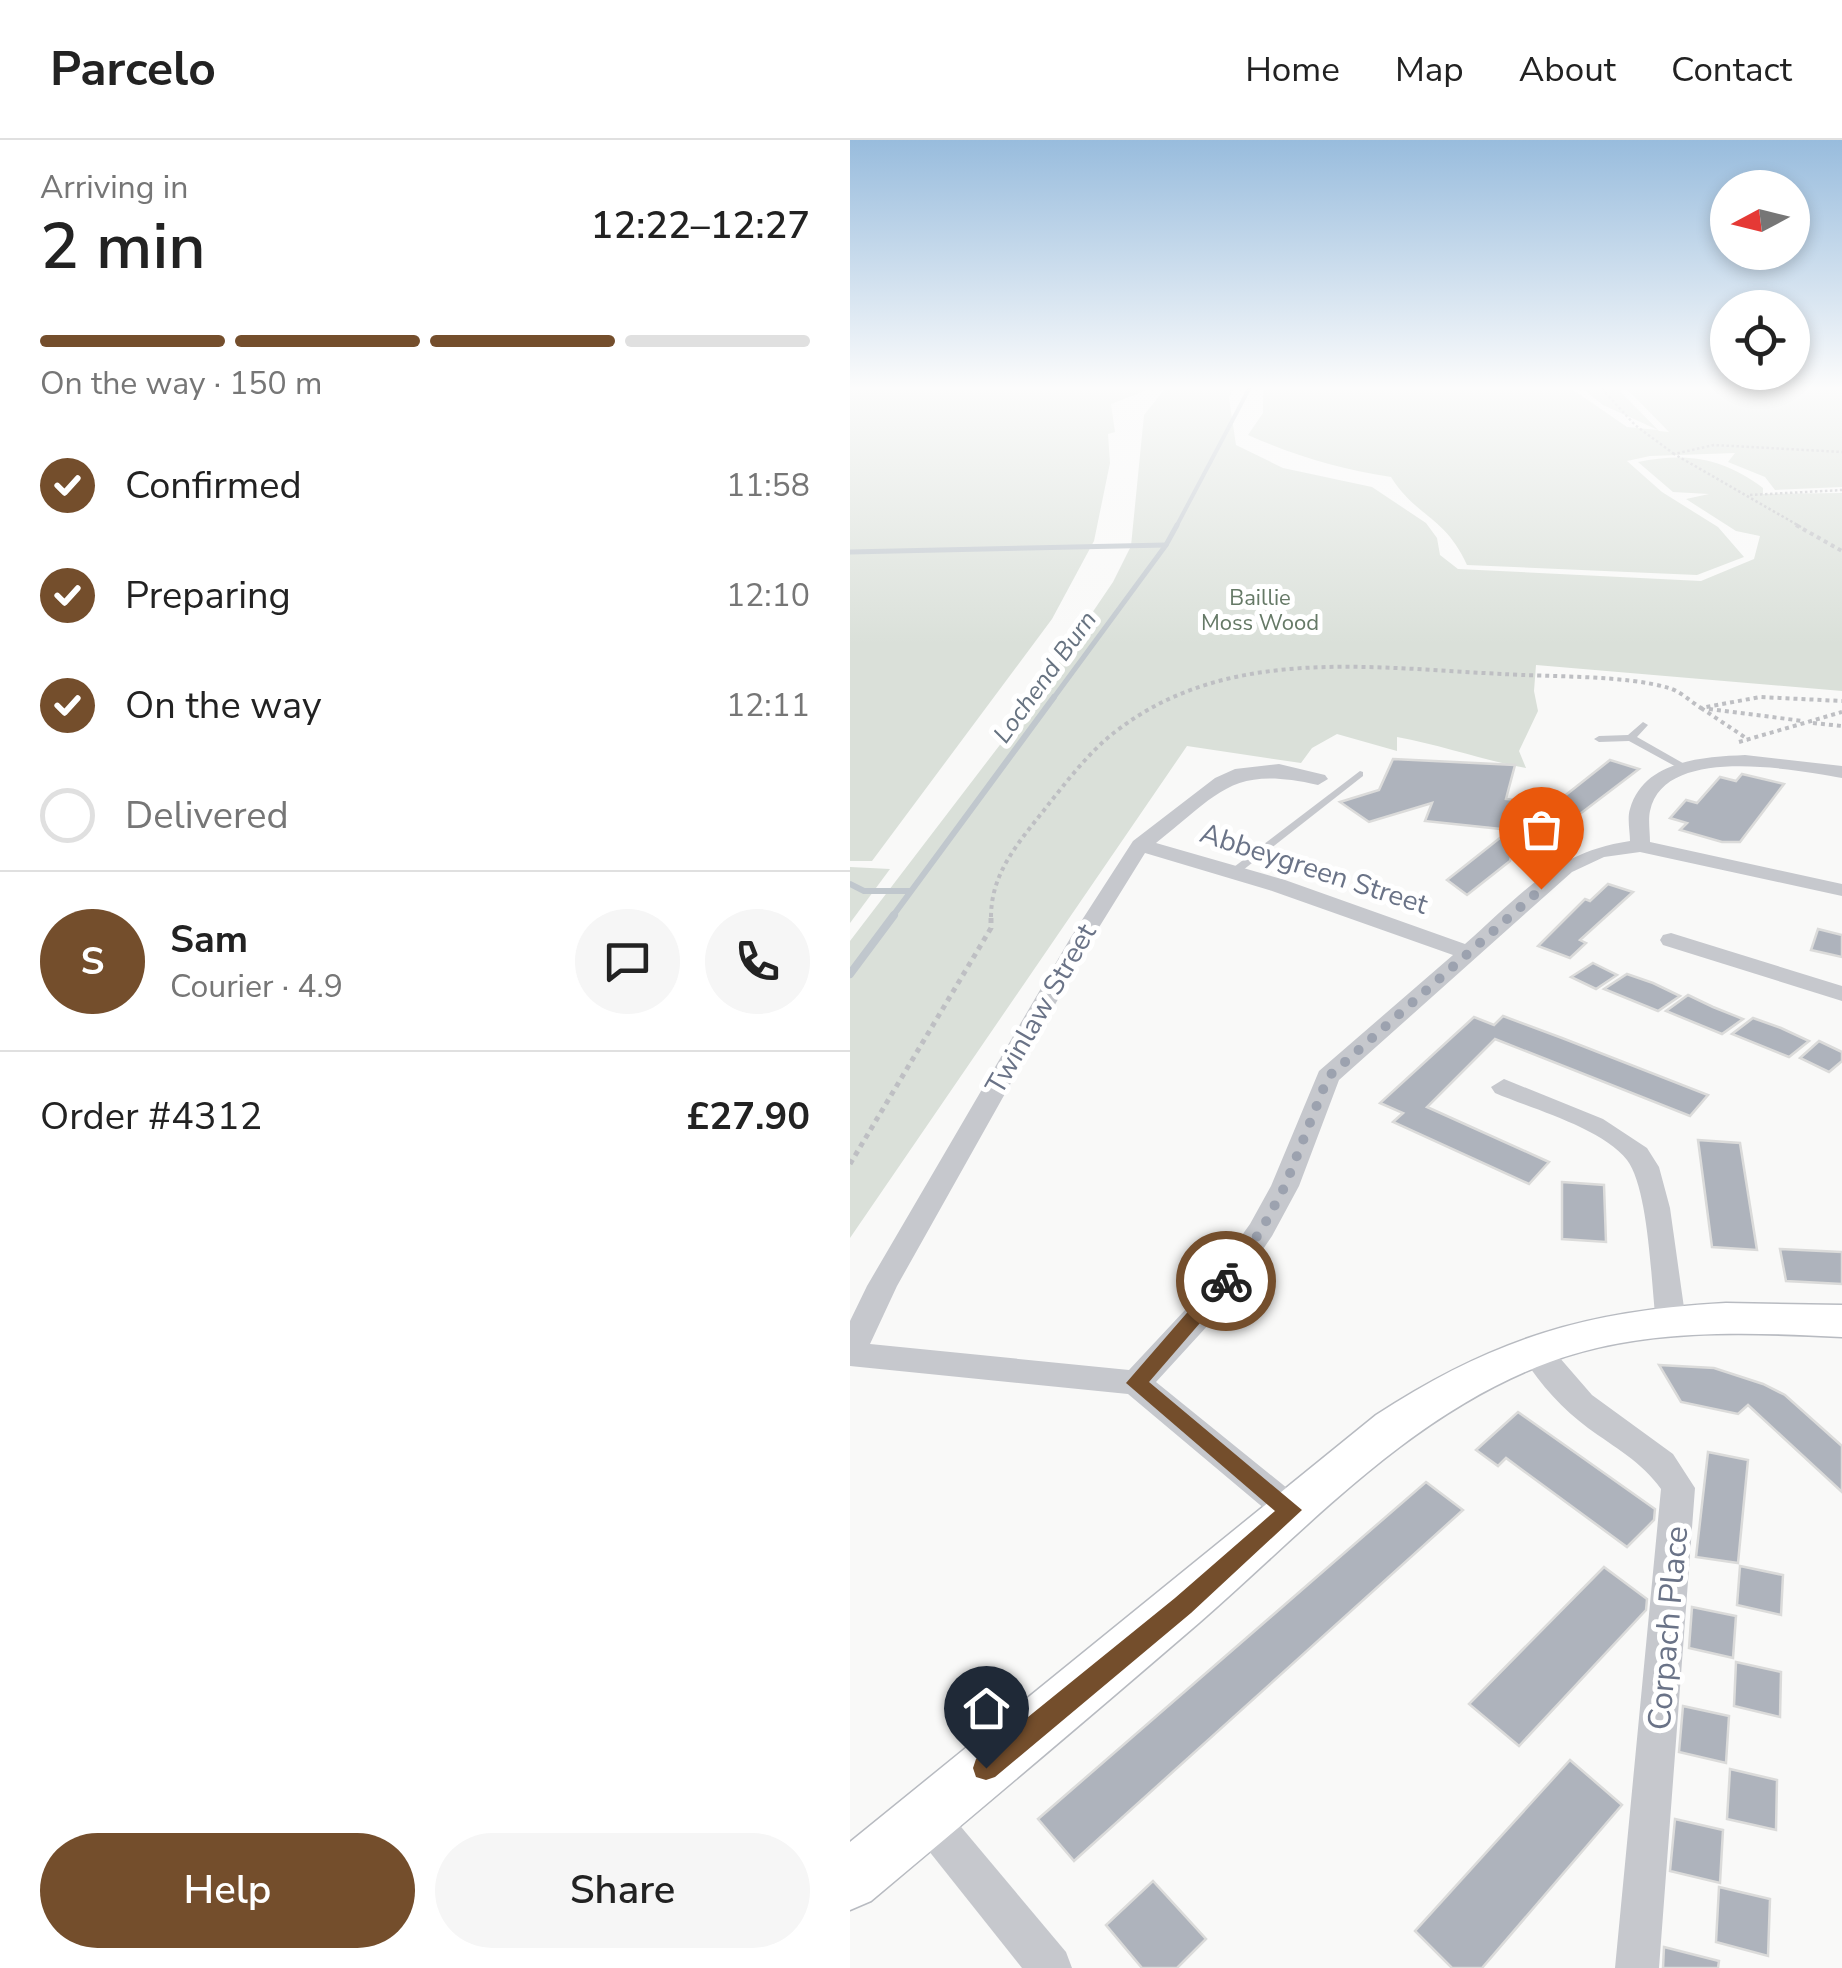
<!DOCTYPE html>
<meta charset="utf-8">
<style>
:root{--surface:#fff;--page:#f6f6f6;--text:#222;--muted:#767676;--line:#e0e0e0;--accent:#744e2c}
body{margin:0;font-family:"Nunito Sans",sans-serif;background:var(--page);color:var(--text);height:100vh;display:flex;flex-direction:column;font-size:38px;white-space:nowrap}
*{box-sizing:border-box;margin:0}
p{font-size:32px;color:var(--muted)}
.icon{flex:none;width:55px;height:55px;fill:none;stroke:currentColor;stroke-width:2;stroke-linecap:round;stroke-linejoin:round}
.map{position:relative;flex:1;overflow:hidden}
.panel{display:flex;flex-direction:column;background:var(--surface);width:850px}
.panel>*{flex:none}
.needle{width:65px;rotate:263deg}
.buttons{position:absolute;left:860px;top:30px;display:grid;gap:20px}
.buttons a{display:grid;place-items:center;width:100px;height:100px;border-radius:50%;background:var(--surface);box-shadow:0 5px 15px #0003;font-size:50px}
.pin{position:absolute;display:grid;place-items:center;width:85px;height:85px;color:#fff;margin:-102px -42px;border-radius:50% 50% 50% 0;rotate:-45deg;box-shadow:0 0 10px #0007}
.pin .icon{rotate:45deg}
.courier{position:absolute;display:grid;place-items:center;width:100px;height:100px;margin:-50px;border:8px solid #744e2c;border-radius:50%;background:#fff;color:#222;box-shadow:0 2px 12px #0007}
.summary em{font-style:normal;font-weight:600}
.summary div{display:flex;flex-direction:column-reverse}
.summary{display:flex;align-items:center;justify-content:space-between;height:170px;padding:0 40px}
h1{font-size:65px;font-weight:600;line-height:75px}
.bar{display:grid;grid-template-columns:repeat(4,1fr);gap:15px 10px;align-content:center;height:120px;padding:0 40px}
.bar i{height:12px;border-radius:8px;background:var(--line)}
.bar .active{background:var(--accent)}
.bar p{grid-column:span 4}
.line{display:flex;align-items:center;gap:25px;padding:0 40px;border-top:2px solid var(--line)}
.line div{flex:1}
.round{display:grid;place-items:center;flex:none;width:105px;height:105px;border-radius:52px;background:var(--page)}
ol{padding:0 40px;list-style:none}
li{display:flex;align-items:center;gap:30px;height:110px}
li p{margin-inline-start:auto}
li .icon{padding:10px;border-radius:50%;background:var(--accent);color:#fff;stroke-width:4}
li:last-child{color:var(--muted)}
li i{width:55px;height:55px;border:5px solid var(--line);border-radius:50%}
.primary-button{display:flex;gap:20px;margin-top:auto;padding:20px 40px}
.primary-button a{flex:1;height:115px;border-radius:60px;background:var(--accent);color:#fff;font-size:40px;font-weight:600;line-height:115px;text-align:center}
.primary-button a+a{background:var(--page);color:var(--text)}
header{display:flex;align-items:center;gap:60px;box-sizing:border-box;height:140px;padding:0 50px;background:var(--surface);border-bottom:2px solid var(--line)}
header strong{font-size:48px}
nav{display:flex;gap:55px;margin-inline-start:auto;font-size:35px}
main{display:flex;flex:1;min-height:0}
.map>svg:first-child{display:block}
.green{fill:#dae0d9}
.lines{fill:none;stroke-linecap:round;stroke-linejoin:round}
.stream-far3{stroke:#c0c7cd;stroke-width:4}
.stream-far2{stroke:#c0c7cd;stroke-width:5}
.stream-far1{stroke:#c0c7cd;stroke-width:6}
.stream{stroke:#c0c7cd;stroke-width:8}
.building{fill:#aeb3bc;stroke:#dbdbda;stroke-width:2.5}
.secondary-casing{stroke:#b8bbc1;stroke-width:3}
.path-far2{stroke:#bebfc3;stroke-width:2.5;stroke-dasharray:2.5 2.5;stroke-linecap:butt}
.path-far1{stroke:#bebfc3;stroke-width:4;stroke-dasharray:4 4;stroke-linecap:butt}
.path{stroke:#bebfc3;stroke-width:5;stroke-dasharray:5 5;stroke-linecap:butt}
.lane{fill:#c6c8cd;fill-rule:evenodd}
.street{fill:#c6c8cd;fill-rule:evenodd}
.secondary{fill:#fff;fill-rule:evenodd}
.route{fill:#744e2c}
.done{stroke:#9ca2af;stroke-width:10;stroke-dasharray:0 18}
.labels{text-anchor:middle;dominant-baseline:central;stroke-width:10;stroke-linejoin:round;paint-order:stroke}
.far-park-label{font-size:22px;fill:#657966;stroke:#fff}
.far-water-label{font-size:25px;font-style:italic;fill:#677381;stroke:#fff}
.street-label{font-size:28px;fill:#6a7387;stroke:#fff}
.near-street-label{font-size:32px;fill:#6a7387;stroke:#fff}
</style>
<header>
<strong>Parcelo</strong>
<nav><a>Home</a><a>Map</a><a>About</a><a>Contact</a></nav>
</header>
<main>
<section class="panel">
<div class="summary"><div><h1>2 min</h1><p>Arriving in</p></div><em>12:22–12:27</em></div>
<div class="bar"><i class="active"></i><i class="active"></i><i class="active"></i><i></i><p>On the way · 150 m</p></div>
<ol>
<li><svg class="icon" aria-label="check" viewBox="0 0 24 24"><path d="M5 12l5 5 9-10"/></svg>Confirmed<p>11:58</p></li>
<li><svg class="icon" aria-label="check" viewBox="0 0 24 24"><path d="M5 12l5 5 9-10"/></svg>Preparing<p>12:10</p></li>
<li><svg class="icon" aria-label="check" viewBox="0 0 24 24"><path d="M5 12l5 5 9-10"/></svg>On the way<p>12:11</p></li>
<li><i></i>Delivered</li>
</ol>
<div class="line" style="height:180px"><b class="round" style="background:var(--accent);color:#fff">S</b><div><b>Sam</b><p>Courier · 4.9</p></div><a class="round"><svg class="icon" aria-label="chat" viewBox="0 0 24 24"><path d="M4 5h16v11H9l-5 4z"/></svg></a><a class="round"><svg class="icon" aria-label="phone" viewBox="0 0 24 24"><path d="M5 4h4l2 5-3 2q2 4 5 5l2-3 5 2v4C11 20 4 13 5 4z"/></svg></a></div>
<div class="line" style="height:130px"><div>Order #4312</div><b>£27.90</b></div>
<div class="primary-button"><a>Help</a><a>Share</a></div>
</section>
<div class="map">
<svg width="992" height="1828" viewBox="0 0 992 1828">
<rect width="100%" height="100%" fill="#f9f9f8"/>
<g class="green">
<polygon points="0,249 300,249 261,264 265,292 258,294 260,323 244,401 202,479 22,721 0,721"/>
<path d="M315,249h68l-4,9 7,47 47,23 89,19 54,36 11,15 3,17 18,14 243,12 53,-22 6,-23 -24,-5 -50,-32 23,-5 -36,-2 -35,-30c49,-10 85,-4 125,26v6l79,-1v198l-306,-26 -2,26 4,20 -19,40 7,17c-44,-8 -85,-23 -129,-31v14l-60,-17 -25,14 -11,15 -114,-17 -337,492v-297l175,-229 88,-130 18,-36 13,-131z"/>
<path d="M413,249h309l55,38 31,3 -55,-25 -20,-16h35l41,42 10,1 -42,-43h215v98l-67,3 -10,-13 -37,-15 7,-9 -85,3 -23,5 35,31 56,35 26,30 -47,18 -230,-10c-22,-49 -51,-48 -76,-88 -52,-8 -95,-21 -143,-42l15,-22z"/>
<polygon points="0,727 40,729 0,783"/>
</g>
<g class="lines">
<polyline class="stream-far3" points="326,387 399,249"/>
<g class="stream-far2">
<polyline points="0,412 316,405"/>
<polyline points="202,560 316,405 327,385"/>
</g>
<g class="stream-far1">
<polyline points="0,744 14,751 60,751"/>
<polyline points="42,777 204,557"/>
</g>
<polyline class="stream" points="0,834 44,775"/>
</g>
<g class="building">
<polygon points="543,619 665,625 656,659 676,661 660,721 617,755 597,740 660,690 575,681 582,663 519,682 490,662 529,650"/>
<polygon points="760,620 789,629 726,677 698,669"/>
<polygon points="892,634 934,644 890,702 872,702 830,690 837,683 820,678 836,660 847,663 870,637 886,641"/>
<polygon points="758,744 783,752 730,800 736,803 720,818 688,806 735,759 740,761"/>
<polygon points="968,789 992,795 992,817 961,810"/>
<polygon points="743,823 767,835 746,849 721,837"/>
<polygon points="777,834 803,843 830,856 808,871 754,849"/>
<polygon points="838,855 863,867 893,879 872,894 816,871"/>
<polygon points="653,876 712,898 858,955 840,976 645,899 577,967 699,1022 679,1044 543,982 553,973 530,963 624,877 644,885"/>
<polygon points="903,878 931,888 959,901 939,917 882,894"/>
<polygon points="969,901 992,912 992,921 979,932 950,918"/>
<polygon points="848,1000 890,1003 907,1110 862,1107"/>
<polygon points="712,1042 754,1045 756,1102 712,1099"/>
<polygon points="930,1109 992,1112 992,1144 936,1141"/>
<polygon points="809,1225 864,1228 913,1244 935,1255 992,1306 992,1352 898,1265 888,1274 831,1262"/>
<polygon points="668,1272 805,1369 804,1380 777,1407 656,1318 648,1326 626,1310"/>
<polygon points="858,1312 898,1320 888,1423 846,1417"/>
<polygon points="576,1342 613,1370 224,1721 188,1679"/>
<polygon points="890,1426 933,1435 931,1475 887,1465"/>
<polygon points="754,1427 797,1459 796,1470 669,1606 619,1564"/>
<polygon points="842,1467 886,1476 883,1518 839,1508"/>
<polygon points="886,1522 931,1532 930,1577 884,1566"/>
<polygon points="833,1566 879,1576 876,1623 829,1612"/>
<polygon points="720,1620 772,1665 632,1828 602,1828 565,1791"/>
<polygon points="880,1629 927,1640 926,1690 877,1679"/>
<polygon points="825,1679 873,1690 870,1743 820,1731"/>
<polygon points="303,1741 356,1799 327,1828 292,1828 256,1785"/>
<polygon points="869,1747 920,1759 918,1816 866,1802"/>
<polygon points="814,1807 869,1821 868,1828 813,1828"/>
</g>
<g class="lines">
<g class="secondary-casing">
<path id="secondary" d="M876,1163l116,2v32c-96,-5 -201,-9 -292,25 -139,51 -241,165 -350,260 -109,94 -219,187 -329,279l-21,9v-68l526,-427c116,-76 212,-105 350,-112z"/>
</g>
<g class="path-far2">
<polyline points="752,249 785,285 824,314"/>
<polyline points="900,355 992,350"/>
<polyline points="951,387 824,314 864,305 992,312"/>
</g>
<g class="path-far1">
<polyline points="946,385 992,411"/>
<polyline points="851,568 899,600"/>
<polyline points="859,569 953,581"/>
<polyline points="963,583 992,586"/>
<polyline points="889,602 992,572"/>
<path d="M141,777c0,-46 30,-77 57,-112 19,-24 42,-54 67,-73 111,-87 256,-64 388,-58 46,3 123,1 166,14 11,3 22,14 32,20l59,-11 82,4"/>
</g>
<polyline class="path" points="0,1024 141,788 141,775"/>
<g class="lane">
<polygon points="793,582 798,585 787,597 838,626 838,630 832,630 779,601 749,602 744,599 749,596 778,595"/>
<polygon points="510,631 513,632 513,636 388,734 380,734 380,730"/>
</g>
<g class="street">
<path d="M895,615l97,11v12c-46,-8 -178,-34 -192,33 -2,9 0,21 0,31l192,42v12l-202,-44 -36,5 -32,15 -233,208 -40,106 -27,50 -51,75 -65,71 147,119 5,10 -5,10 -12,4 -12,-4 -151,-127 -278,-28v-45l17,-35 204,-349 62,-96 82,-63 20,-9 44,-5 46,11 3,4 -10,6c-87,-20 -98,8 -162,58l129,37 180,64c55,-48 89,-92 165,-103 0,-9 -3,-23 0,-32 14,-49 73,-52 115,-54zM295,713l124,37 184,65 -134,116 -48,115 -21,38 -51,71 -70,75 -259,-26 27,-58 196,-349z"/>
<polygon points="821,793 992,846 992,861 813,805 810,800 813,795"/>
<path d="M654,939l99,40 44,29 12,19 11,41 16,114 -4,8 -11,3 -11,-3 -4,-8c-5,-38 -7,-133 -29,-162 -25,-32 -95,-51 -132,-67l-4,-6z"/>
<path d="M685,1198l11,4 46,53 81,59 22,34 -36,480h-44l46,-479c-19,-27 -47,-42 -73,-61 -27,-20 -53,-49 -69,-78l5,-8z"/>
<polygon points="77,1657 91,1663 216,1812 222,1828 172,1828 63,1691 57,1677 63,1663"/>
</g>
<use href="#secondary" class="secondary"/>
</g>
<linearGradient id="sky" x2="0" y2="1"><stop stop-color="#98bcdd"/><stop offset="0.49" stop-color="#fcfcfc"/><stop offset="1" stop-color="#fcfcfc" stop-opacity="0"/></linearGradient>
<rect width="992" height="505" fill="url(#sky)"/>
<polygon class="route" points="376,1134 382,1136 382,1146 299,1242 452,1370 341,1473 145,1637 136,1640 126,1637 123,1628 126,1619 325,1458 425,1371 276,1243 369,1136"/>
<g class="lines">
<polyline class="done" points="376,1141 412,1089 435,1046 478,937 691,749"/>
</g>
<g class="labels">
<g class="far-park-label">
<text x="410" y="458">Baillie<tspan x="410" dy="25">Moss Wood</tspan></text>
</g>
<g class="far-water-label">
<text transform="translate(195 537) rotate(-54)">Lochend Burn</text>
</g>
<g class="street-label">
<text transform="translate(464 729) rotate(18)">Abbeygreen Street</text>
<text transform="translate(191 869) rotate(-60)">Twinlaw Street</text>
</g>
<g class="near-street-label">
<text transform="translate(818 1488) rotate(-85)">Corpach Place</text>
</g>
</g>
</svg>
<div class="buttons">
<a><svg class="needle" viewBox="-14 -14 28 28"><path d="M0-13l5 13h-10z" fill="#e53935"/><path d="M0 13l5-13h-10z" fill="#767676"/></svg></a>
<a><svg class="icon" aria-label="locate" viewBox="0 0 24 24"><circle cx="12" cy="12" r="6"/><path d="M12 2v4M12 18v4M2 12h4M18 12h4"/></svg></a>
</div>
<div class="pin" style="left:691px;top:749px;background:#ea580c"><svg class="icon" aria-label="bag" viewBox="0 0 24 24"><path d="M5 8h14l-1 12H6zM9 8a3 3 0 0 1 6 0"/></svg></div>
<div class="pin" style="left:136px;top:1628px;background:#1f2937"><svg class="icon" aria-label="home" viewBox="0 0 24 24"><path d="M3 11l9-7 9 7M6 9v11h12V9"/></svg></div>
<div class="courier" style="left:376px;top:1141px"><svg class="icon" aria-label="bike" viewBox="0 0 24 24"><circle cx="6" cy="16" r="4"/><circle cx="18" cy="16" r="4"/><path d="M6 16l4-8h5l3 8M10 8l3 8H6M13 5h3"/></svg></div>
</div>
</main>
